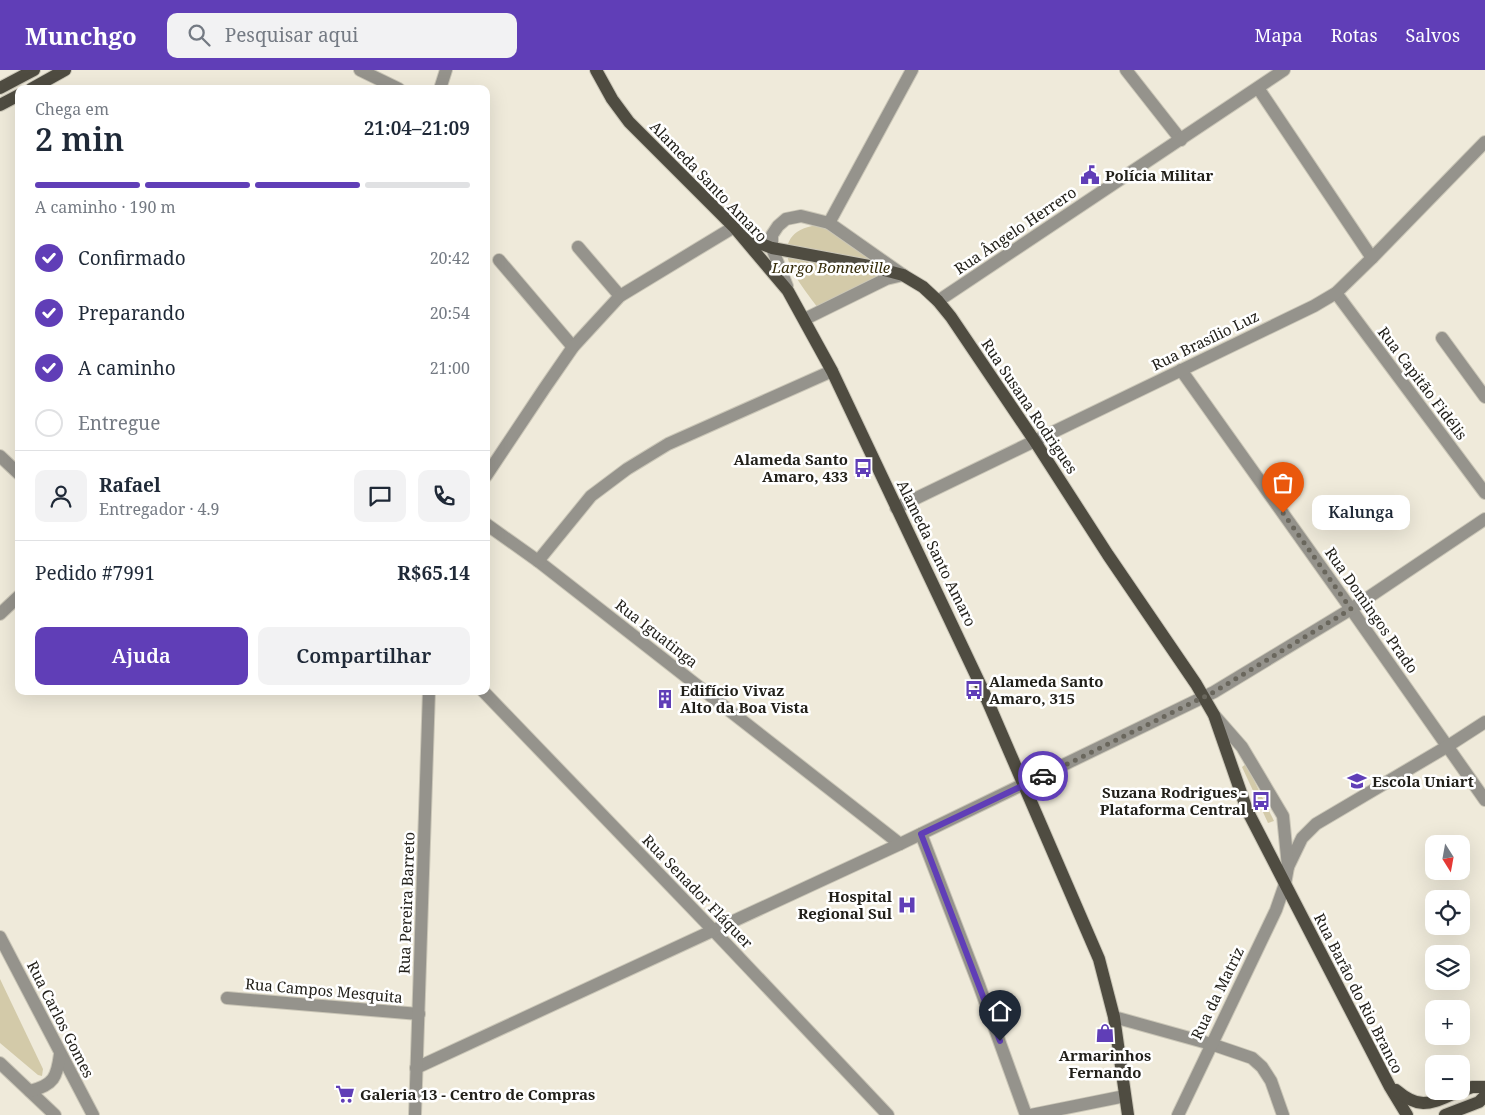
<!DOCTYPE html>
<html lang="pt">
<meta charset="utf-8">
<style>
:root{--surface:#fff;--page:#f2f2f3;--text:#1f2937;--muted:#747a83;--line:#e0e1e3;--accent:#603eb7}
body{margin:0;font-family:"Noto Serif",serif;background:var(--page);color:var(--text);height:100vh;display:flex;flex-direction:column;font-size:19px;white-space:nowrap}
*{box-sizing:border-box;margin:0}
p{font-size:16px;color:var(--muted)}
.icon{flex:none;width:28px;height:28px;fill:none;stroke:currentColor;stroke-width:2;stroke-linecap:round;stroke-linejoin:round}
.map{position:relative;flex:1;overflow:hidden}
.side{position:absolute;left:15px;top:15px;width:475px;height:610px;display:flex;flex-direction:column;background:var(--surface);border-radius:10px;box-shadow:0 5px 20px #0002}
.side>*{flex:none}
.needle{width:32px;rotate:169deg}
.tools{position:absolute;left:1425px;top:765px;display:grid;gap:10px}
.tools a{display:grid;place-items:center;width:45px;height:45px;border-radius:10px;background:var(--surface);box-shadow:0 5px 20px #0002;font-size:25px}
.pin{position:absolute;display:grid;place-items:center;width:42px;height:42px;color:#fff;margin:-51px -21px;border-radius:50% 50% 50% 0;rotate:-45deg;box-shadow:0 0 5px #0007}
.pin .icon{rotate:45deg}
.courier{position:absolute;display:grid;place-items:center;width:50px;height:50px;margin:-25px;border:4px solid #603eb7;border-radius:50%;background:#fff;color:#222;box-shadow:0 1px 6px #0007}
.bubble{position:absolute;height:35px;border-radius:10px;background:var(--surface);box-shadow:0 5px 20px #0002;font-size:16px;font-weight:600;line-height:35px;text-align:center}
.headline em{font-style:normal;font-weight:600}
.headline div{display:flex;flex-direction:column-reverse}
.headline{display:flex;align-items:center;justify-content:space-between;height:85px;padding:0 20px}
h1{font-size:32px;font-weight:600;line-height:38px}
.bar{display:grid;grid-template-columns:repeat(4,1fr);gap:8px 5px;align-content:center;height:60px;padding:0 20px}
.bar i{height:6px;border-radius:4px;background:var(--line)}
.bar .on{background:var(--accent)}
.bar p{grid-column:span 4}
.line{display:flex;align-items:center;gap:12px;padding:0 20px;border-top:1px solid var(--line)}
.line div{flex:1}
.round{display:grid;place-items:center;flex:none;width:52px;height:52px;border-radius:10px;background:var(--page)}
ol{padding:0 20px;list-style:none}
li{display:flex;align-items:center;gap:15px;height:55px}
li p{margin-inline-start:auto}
li .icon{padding:5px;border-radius:50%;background:var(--accent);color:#fff;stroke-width:4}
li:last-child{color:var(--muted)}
li i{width:28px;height:28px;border:2px solid var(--line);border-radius:50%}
.action{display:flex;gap:10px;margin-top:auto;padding:10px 20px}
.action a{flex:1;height:58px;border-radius:10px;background:var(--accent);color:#fff;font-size:20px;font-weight:600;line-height:58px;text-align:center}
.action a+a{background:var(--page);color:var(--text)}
header{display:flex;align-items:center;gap:30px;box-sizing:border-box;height:70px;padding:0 25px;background:var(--accent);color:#fff}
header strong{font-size:24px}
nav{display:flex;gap:28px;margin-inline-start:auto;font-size:18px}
.search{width:350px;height:45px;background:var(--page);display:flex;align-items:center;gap:12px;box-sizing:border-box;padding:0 18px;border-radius:10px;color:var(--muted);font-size:19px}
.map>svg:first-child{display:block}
.green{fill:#d3caa9}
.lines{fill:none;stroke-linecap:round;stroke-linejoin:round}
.minor-casing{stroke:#cac6b7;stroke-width:14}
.major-casing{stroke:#cac6b7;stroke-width:14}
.minor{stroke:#95938c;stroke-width:12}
.major{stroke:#4f4c41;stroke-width:12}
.done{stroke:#6a675d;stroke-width:5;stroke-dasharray:0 9}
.route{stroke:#603eb7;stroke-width:6}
.labels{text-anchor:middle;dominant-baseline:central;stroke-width:5;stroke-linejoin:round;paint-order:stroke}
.poi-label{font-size:15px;font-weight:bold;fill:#22201a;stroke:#fff;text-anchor:start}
.street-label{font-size:15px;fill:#22201a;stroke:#fff}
.park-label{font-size:15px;font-style:italic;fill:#352c09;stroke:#fff}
</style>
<header>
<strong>Munchgo</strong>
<div class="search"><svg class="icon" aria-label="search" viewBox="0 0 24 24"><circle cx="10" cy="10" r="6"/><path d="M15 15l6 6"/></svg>Pesquisar aqui</div>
<nav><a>Mapa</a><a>Rotas</a><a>Salvos</a></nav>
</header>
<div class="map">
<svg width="1485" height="1045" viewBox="0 0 1485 1045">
<rect width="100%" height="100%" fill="#efeada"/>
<g class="green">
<path d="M812,156h19l63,46 -74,39c-13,-20 -51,-58 -23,-79 4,-3 10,-5 15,-6z"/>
<polygon points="1246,694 1274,751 1268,753 1242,697"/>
<polygon points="0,909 43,999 42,1006 38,1005 0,973"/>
</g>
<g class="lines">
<g class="minor-casing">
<g id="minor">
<polyline points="360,0 399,19"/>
<polyline points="1126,0 1181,70"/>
<polyline points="1258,18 1372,188"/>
<polyline points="440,19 446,0"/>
<polyline points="829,153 912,0"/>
<polyline points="578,177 620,226"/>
<polyline points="499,190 573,277"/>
<polyline points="787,216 772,178 772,165 778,156 786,149 801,146 829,153 903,205"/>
<polyline points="1336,223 1485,423"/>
<polyline points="938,231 1284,0"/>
<polyline points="805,249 886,209 903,205"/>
<polyline points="1442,268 1485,327"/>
<polyline points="1181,300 1351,539 1485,730"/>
<polyline points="0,386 19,404"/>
<polyline points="486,406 544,319 573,277 620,226 734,157"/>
<polyline points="896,438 1314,236 1336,223 1372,188 1485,72"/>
<polyline points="486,454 538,491 900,774"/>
<polyline points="538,491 591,426 627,399 668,374 832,301"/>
<polyline points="0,544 19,526"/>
<polyline points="483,621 713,860 888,1045"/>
<polyline points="921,764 979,915 1026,1045"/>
<polyline points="1288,797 1302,768 1316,754 1448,676 1485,652"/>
<polyline points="0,867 93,1045"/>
<polyline points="227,928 419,944"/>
<polyline points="1114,947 1211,974 1252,988 1262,997 1271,1011 1283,1045"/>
<polyline points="0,993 55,1045"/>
<polyline points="416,998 900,774 1214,622 1351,539 1485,449"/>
<path d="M30,1021c24,-6 27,-14 30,-37"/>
<polyline points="415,1045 429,621"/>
<polyline points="1031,1045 1125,1026"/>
<polyline points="1178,1045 1276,840 1285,814 1288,797 1283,746 1242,677 1214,645"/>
</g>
</g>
<g class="major-casing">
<g id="major">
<polyline points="596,0 612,29 629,52 734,157 788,221 832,301 981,616 1099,889 1114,947 1128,1045"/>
<polyline points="0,18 34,0"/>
<polyline points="31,19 65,0"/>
<polyline points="0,35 19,25"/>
<polyline points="745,164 759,173 772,178 869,196 903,205 923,217 938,231 951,247 1034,370 1108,485 1196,614 1214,645 1247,740 1390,1017 1407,1045"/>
<path d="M1396,1020c26,22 36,12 64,1"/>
<polyline points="1461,1021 1472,1017 1485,1017"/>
<polyline points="1445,1045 1479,1032 1485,1026"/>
</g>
</g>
<use href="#minor" class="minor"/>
<use href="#major" class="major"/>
</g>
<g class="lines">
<polyline class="done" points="1043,706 1214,622 1351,539 1283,443"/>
<polyline class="route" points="1000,971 921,764 1043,706"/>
</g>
<defs>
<g id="civic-bare" transform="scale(1.5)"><path d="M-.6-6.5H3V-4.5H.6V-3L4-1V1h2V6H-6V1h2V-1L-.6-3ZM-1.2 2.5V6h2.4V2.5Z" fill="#603eb7" stroke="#fff" stroke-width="2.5" paint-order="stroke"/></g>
<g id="bus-bare" transform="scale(1.5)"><path d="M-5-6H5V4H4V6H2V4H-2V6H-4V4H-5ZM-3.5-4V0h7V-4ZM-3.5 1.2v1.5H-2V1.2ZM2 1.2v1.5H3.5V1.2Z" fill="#603eb7" stroke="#fff" stroke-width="2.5" paint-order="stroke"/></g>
<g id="building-bare" transform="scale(1.5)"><path d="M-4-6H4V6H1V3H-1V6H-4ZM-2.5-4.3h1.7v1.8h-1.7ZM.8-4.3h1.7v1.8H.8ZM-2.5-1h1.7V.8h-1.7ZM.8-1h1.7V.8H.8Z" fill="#603eb7" stroke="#fff" stroke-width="2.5" paint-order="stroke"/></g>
<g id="school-bare" transform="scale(1.5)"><path d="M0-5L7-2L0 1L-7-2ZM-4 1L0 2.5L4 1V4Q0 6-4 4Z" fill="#603eb7" stroke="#fff" stroke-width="2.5" paint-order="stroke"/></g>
<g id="hospital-bare" transform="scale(1.5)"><path d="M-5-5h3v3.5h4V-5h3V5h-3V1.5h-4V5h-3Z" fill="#603eb7" stroke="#fff" stroke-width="2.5" paint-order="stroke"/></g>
<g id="shop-bare" transform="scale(1.5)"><path d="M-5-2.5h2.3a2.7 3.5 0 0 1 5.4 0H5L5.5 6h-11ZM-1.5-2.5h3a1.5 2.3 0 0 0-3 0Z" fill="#603eb7" stroke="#fff" stroke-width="2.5" paint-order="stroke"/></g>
<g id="supermarket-bare" transform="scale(1.5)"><path d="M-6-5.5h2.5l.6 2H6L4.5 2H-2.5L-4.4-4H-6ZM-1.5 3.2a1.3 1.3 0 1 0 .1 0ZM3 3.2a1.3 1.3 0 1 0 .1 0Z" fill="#603eb7" stroke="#fff" stroke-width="2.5" paint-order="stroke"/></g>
</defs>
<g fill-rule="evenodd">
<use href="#civic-bare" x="1090" y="105"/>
<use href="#bus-bare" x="863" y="398"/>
<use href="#bus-bare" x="974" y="620"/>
<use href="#building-bare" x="665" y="629"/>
<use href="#school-bare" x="1357" y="711"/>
<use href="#bus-bare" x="1261" y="731"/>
<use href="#hospital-bare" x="907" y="835"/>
<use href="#shop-bare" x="1105" y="963"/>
<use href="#supermarket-bare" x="345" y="1024"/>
</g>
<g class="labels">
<g class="poi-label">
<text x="1105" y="105">Polícia Militar</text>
<text x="848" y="389" text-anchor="end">Alameda Santo<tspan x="848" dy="17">Amaro, 433</tspan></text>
<text x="989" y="611">Alameda Santo<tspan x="989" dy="17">Amaro, 315</tspan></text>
<text x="680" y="620">Edifício Vivaz<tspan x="680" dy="17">Alto da Boa Vista</tspan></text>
<text x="1372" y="711">Escola Uniart</text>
<text x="1246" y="722" text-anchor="end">Suzana Rodrigues -<tspan x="1246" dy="17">Plataforma Central</tspan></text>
<text x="892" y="826" text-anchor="end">Hospital<tspan x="892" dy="17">Regional Sul</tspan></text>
<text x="1105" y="985" text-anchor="middle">Armarinhos<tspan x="1105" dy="17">Fernando</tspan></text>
<text x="360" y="1024">Galeria 13 - Centro de Compras</text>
</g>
<g class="street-label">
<text transform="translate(709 111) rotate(46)">Alameda Santo Amaro</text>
<text transform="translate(1015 160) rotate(-34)">Rua Ângelo Herrero</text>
<text transform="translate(1205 270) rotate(-26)">Rua Brasílio Luz</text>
<text transform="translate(1423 313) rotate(53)">Rua Capitão Fidélis</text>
<text transform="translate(1030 336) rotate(56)">Rua Susana Rodrigues</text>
<text transform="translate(937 483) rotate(64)">Alameda Santo Amaro</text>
<text transform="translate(1372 540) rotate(55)">Rua Domingos Prado</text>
<text transform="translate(657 563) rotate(38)">Rua Iguatinga</text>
<text transform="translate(698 821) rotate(46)">Rua Senador Fláquer</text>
<text transform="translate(406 833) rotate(-88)">Rua Pereira Barreto</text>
<text transform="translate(324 920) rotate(5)">Rua Campos Mesquita</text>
<text transform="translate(1217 923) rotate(-64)">Rua da Matriz</text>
<text transform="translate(1359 923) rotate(63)">Rua Barão do Rio Branco</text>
<text transform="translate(61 949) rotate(63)">Rua Carlos Gomes</text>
</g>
<g class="park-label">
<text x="831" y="197">Largo Bonneville</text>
</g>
</g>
</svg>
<div class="tools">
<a><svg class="needle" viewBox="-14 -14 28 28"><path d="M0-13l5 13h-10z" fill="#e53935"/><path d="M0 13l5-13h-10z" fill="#747a83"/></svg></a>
<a><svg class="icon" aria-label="locate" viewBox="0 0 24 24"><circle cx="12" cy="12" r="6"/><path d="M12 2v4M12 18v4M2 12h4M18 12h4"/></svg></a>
<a><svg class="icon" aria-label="layers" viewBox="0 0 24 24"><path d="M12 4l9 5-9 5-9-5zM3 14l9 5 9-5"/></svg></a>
<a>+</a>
<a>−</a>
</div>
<div class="pin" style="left:1283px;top:443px;background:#ea580c"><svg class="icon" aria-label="bag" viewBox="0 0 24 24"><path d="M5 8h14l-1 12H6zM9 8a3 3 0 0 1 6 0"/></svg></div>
<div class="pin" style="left:1000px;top:971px;background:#1f2937"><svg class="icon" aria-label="home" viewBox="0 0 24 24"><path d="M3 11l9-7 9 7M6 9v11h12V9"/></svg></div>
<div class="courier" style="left:1043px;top:706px"><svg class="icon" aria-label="car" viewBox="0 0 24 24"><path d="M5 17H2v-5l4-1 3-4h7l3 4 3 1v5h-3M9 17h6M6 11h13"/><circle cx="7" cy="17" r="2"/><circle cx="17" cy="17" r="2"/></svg></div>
<div class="bubble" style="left:1312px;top:425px;width:98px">Kalunga</div>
<section class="side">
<div class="headline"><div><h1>2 min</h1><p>Chega em</p></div><em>21:04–21:09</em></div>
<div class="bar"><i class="on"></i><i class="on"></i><i class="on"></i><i></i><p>A caminho · 190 m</p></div>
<ol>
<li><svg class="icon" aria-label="check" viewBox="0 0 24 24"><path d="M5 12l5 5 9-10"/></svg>Confirmado<p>20:42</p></li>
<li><svg class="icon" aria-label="check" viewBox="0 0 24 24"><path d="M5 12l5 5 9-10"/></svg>Preparando<p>20:54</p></li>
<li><svg class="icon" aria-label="check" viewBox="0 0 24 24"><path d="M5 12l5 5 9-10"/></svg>A caminho<p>21:00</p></li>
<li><i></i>Entregue</li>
</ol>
<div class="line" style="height:90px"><a class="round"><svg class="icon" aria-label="person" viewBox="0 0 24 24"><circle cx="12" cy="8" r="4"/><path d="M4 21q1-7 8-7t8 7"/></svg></a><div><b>Rafael</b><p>Entregador · 4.9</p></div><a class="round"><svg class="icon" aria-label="chat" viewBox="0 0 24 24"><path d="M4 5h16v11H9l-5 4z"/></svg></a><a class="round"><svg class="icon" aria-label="phone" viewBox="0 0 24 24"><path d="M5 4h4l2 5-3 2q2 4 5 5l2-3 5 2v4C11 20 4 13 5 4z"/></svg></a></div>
<div class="line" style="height:65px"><div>Pedido #7991</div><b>R$65.14</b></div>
<div class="action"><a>Ajuda</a><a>Compartilhar</a></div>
</section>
</div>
